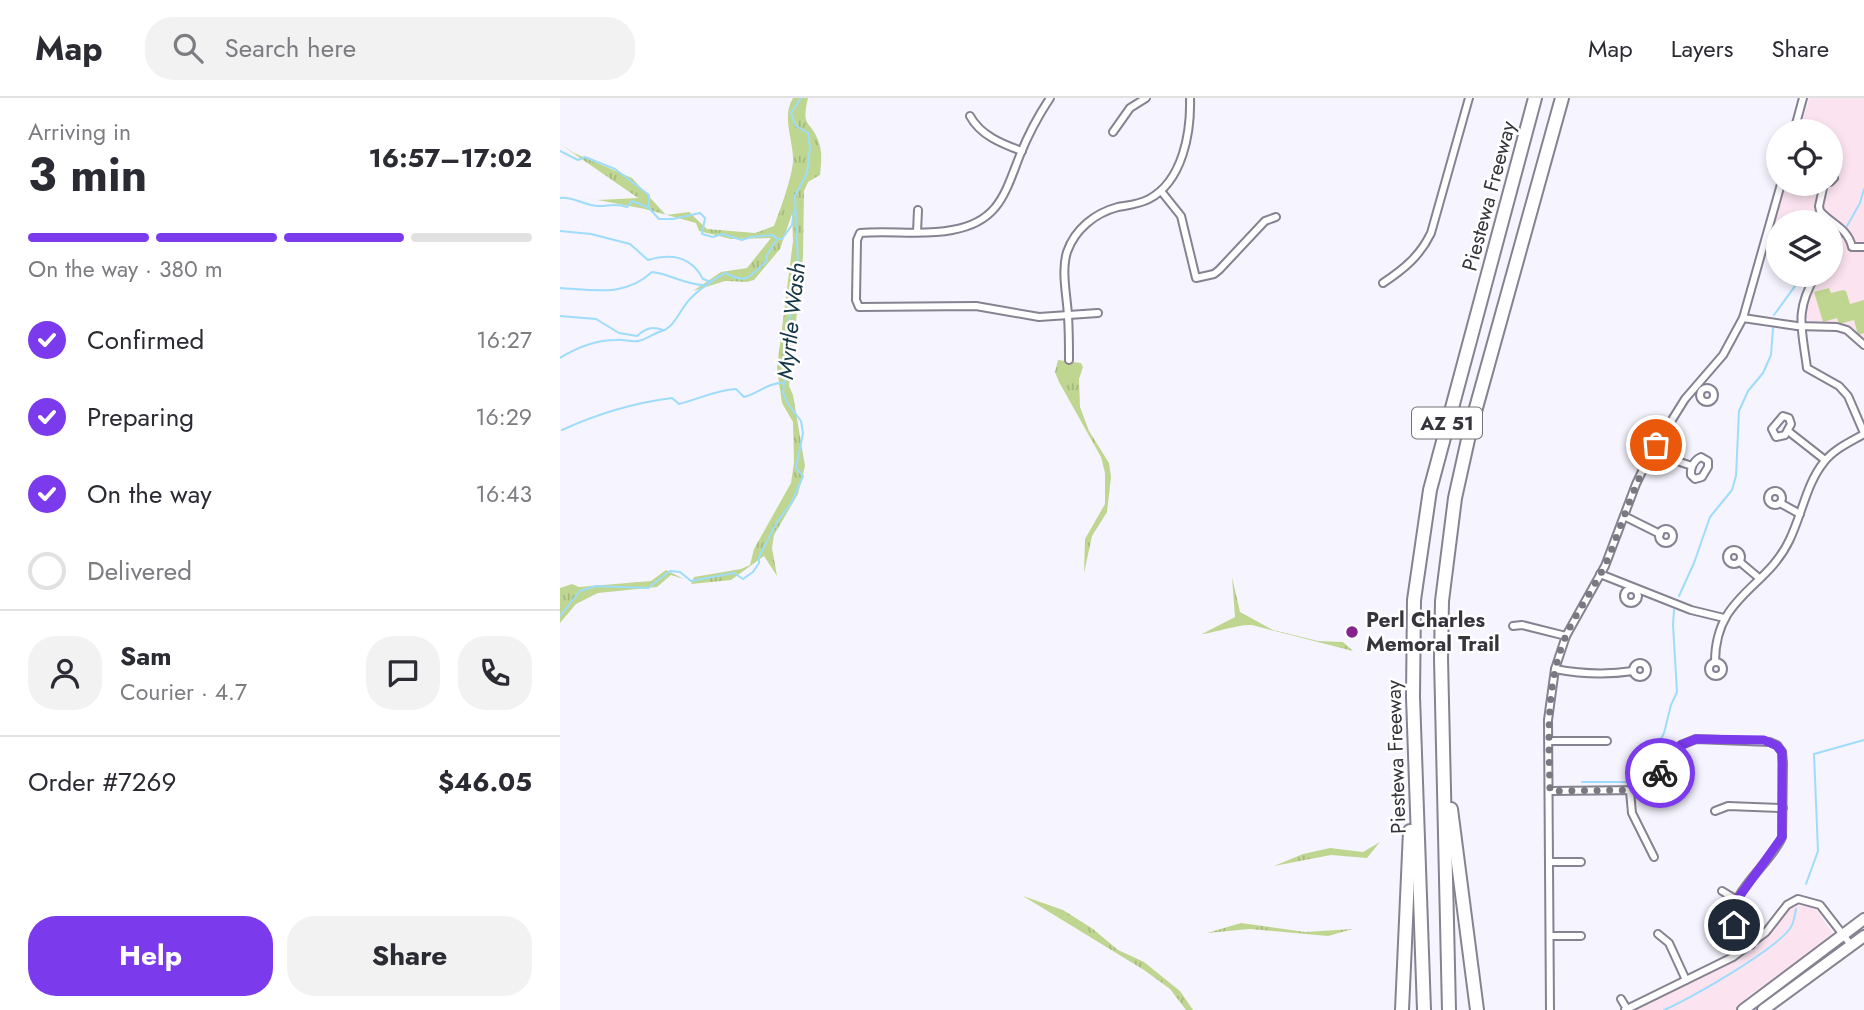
<!DOCTYPE html>
<meta charset="utf-8">
<style>
:root{--surface:#fff;--page:#f2f2f3;--text:#2b2b33;--muted:#7c7c81;--line:#e1e1e2;--accent:#7c3aed}
body{margin:0;font-family:Jost,sans-serif;background:var(--page);color:var(--text);height:100vh;display:flex;flex-direction:column;font-size:26px;white-space:nowrap}
*{box-sizing:border-box;margin:0}
p{font-size:23px;color:var(--muted)}
.icon{flex:none;width:38px;height:38px;fill:none;stroke:currentColor;stroke-width:2;stroke-linecap:round;stroke-linejoin:round}
.map{position:relative;flex:1;overflow:hidden}
.details{display:flex;flex-direction:column;background:var(--surface);width:560px}
.details>*{flex:none}
.fabs{position:absolute;left:1206px;top:21px;display:grid;gap:14px}
.fabs a{display:grid;place-items:center;width:77px;height:77px;border-radius:50%;background:var(--surface);box-shadow:0 4px 10px #0003;font-size:35px}
.pin{position:absolute;display:grid;place-items:center;width:60px;height:60px;color:#fff;margin:-30px;border:4px solid #fff;border-radius:50%;box-shadow:0 2px 7px #0007}
.courier{position:absolute;display:grid;place-items:center;width:70px;height:70px;margin:-35px;border:5px solid #7c3aed;border-radius:50%;background:#fff;color:#222;box-shadow:0 2px 9px #0007}
.summary em{font-style:normal;font-weight:700}
.summary div{display:flex;flex-direction:column-reverse}
.summary{display:flex;align-items:center;justify-content:space-between;height:119px;padding:0 28px}
h1{font-size:46px;font-weight:700;line-height:52px}
.bar{display:grid;grid-template-columns:repeat(4,1fr);gap:10px 7px;align-content:center;height:84px;padding:0 28px}
.bar i{height:9px;border-radius:5px;background:var(--line)}
.bar .selected{background:var(--accent)}
.bar p{grid-column:span 4}
.line{display:flex;align-items:center;gap:18px;padding:0 28px;border-top:2px solid var(--line)}
.line div{flex:1}
.round{display:grid;place-items:center;flex:none;width:74px;height:74px;border-radius:28px;background:var(--page)}
ol{padding:0 28px;list-style:none}
li{display:flex;align-items:center;gap:21px;height:77px}
li p{margin-inline-start:auto}
li .icon{padding:7px;border-radius:50%;background:var(--accent);color:#fff;stroke-width:4}
li:last-child{color:var(--muted)}
li i{width:38px;height:38px;border:4px solid var(--line);border-radius:50%}
.button{display:flex;gap:14px;margin-top:auto;padding:14px 28px}
.button a{flex:1;height:80px;border-radius:28px;background:var(--accent);color:#fff;font-size:28px;font-weight:700;line-height:80px;text-align:center}
.button a+a{background:var(--page);color:var(--text)}
header{display:flex;align-items:center;gap:42px;box-sizing:border-box;height:98px;padding:0 35px;background:var(--surface);border-bottom:2px solid var(--line)}
header strong{font-size:33px}
nav{display:flex;gap:38px;margin-inline-start:auto;font-size:24px}
.search{width:490px;height:63px;background:var(--page);display:flex;align-items:center;gap:18px;box-sizing:border-box;padding:0 24px;border-radius:28px;color:var(--muted);font-size:26px}
main{display:flex;flex:1;min-height:0}
.map>svg:first-child{display:block}
.commercial{fill:#fbe4f0}
.grass{fill:url(#grass-tufts)}
.park{fill:#bfd691}
.lines{fill:none;stroke-linecap:round;stroke-linejoin:round}
.stream{stroke:#9edcfb;stroke-width:2}
.street-casing{stroke:#868291;stroke-width:10}
.primary-casing{stroke:#868291;stroke-width:14}
.highway-casing{stroke:#868291;stroke-width:16}
.street{stroke:#fff;stroke-width:6}
.primary{stroke:#fff;stroke-width:10}
.highway{stroke:#fff;stroke-width:12}
.done{stroke:#7a7880;stroke-width:7;stroke-dasharray:0 12.6}
.route{stroke:#7c3aed;stroke-width:9}
.poi-dot{fill:#86248e;stroke:#fff;stroke-width:2.5}
.labels{text-anchor:middle;dominant-baseline:central;stroke-width:5;stroke-linejoin:round;paint-order:stroke}
.shield{fill:#fff;stroke:#737276;stroke-width:2}
.shield-label{font-size:19px;font-weight:bold;fill:#37353c}
.street-label{font-size:21px;fill:#37353c;stroke:#fff}
.poi-label{font-size:21px;font-weight:bold;fill:#37353c;stroke:#fff;text-anchor:start}
.water-label{font-size:23px;font-style:italic;fill:#133747;stroke:#fff}
</style>
<header>
<strong>Map</strong>
<div class="search"><svg class="icon" aria-label="search" viewBox="0 0 24 24"><circle cx="10" cy="10" r="6"/><path d="M15 15l6 6"/></svg>Search here</div>
<nav><a>Map</a><a>Layers</a><a>Share</a></nav>
</header>
<main>
<section class="details">
<div class="summary"><div><h1>3 min</h1><p>Arriving in</p></div><em>16:57–17:02</em></div>
<div class="bar"><i class="selected"></i><i class="selected"></i><i class="selected"></i><i></i><p>On the way · 380 m</p></div>
<ol>
<li><svg class="icon" aria-label="check" viewBox="0 0 24 24"><path d="M5 12l5 5 9-10"/></svg>Confirmed<p>16:27</p></li>
<li><svg class="icon" aria-label="check" viewBox="0 0 24 24"><path d="M5 12l5 5 9-10"/></svg>Preparing<p>16:29</p></li>
<li><svg class="icon" aria-label="check" viewBox="0 0 24 24"><path d="M5 12l5 5 9-10"/></svg>On the way<p>16:43</p></li>
<li><i></i>Delivered</li>
</ol>
<div class="line" style="height:126px"><a class="round"><svg class="icon" aria-label="person" viewBox="0 0 24 24"><circle cx="12" cy="8" r="4"/><path d="M4 21q1-7 8-7t8 7"/></svg></a><div><b>Sam</b><p>Courier · 4.7</p></div><a class="round"><svg class="icon" aria-label="chat" viewBox="0 0 24 24"><path d="M4 5h16v11H9l-5 4z"/></svg></a><a class="round"><svg class="icon" aria-label="phone" viewBox="0 0 24 24"><path d="M5 4h4l2 5-3 2q2 4 5 5l2-3 5 2v4C11 20 4 13 5 4z"/></svg></a></div>
<div class="line" style="height:91px"><div>Order #7269</div><b>$46.05</b></div>
<div class="button"><a>Help</a><a>Share</a></div>
</section>
<div class="map">
<svg width="1304" height="912" viewBox="0 0 1304 912">
<defs>
<pattern id="grass-tufts" width="24" height="20" patternUnits="userSpaceOnUse" patternTransform="scale(1.75)"><rect width="24" height="20" fill="#bfd691"/><path d="M3 7l-1-3M5 7V3M7 7l1-3M15 17l-1-3M17 17v-4M19 17l1-3" fill="none" stroke="#a5b87e"/></pattern>
</defs>
<rect width="100%" height="100%" fill="#f6f4fe"/>
<g class="commercial">
<polygon points="1249,0 1304,0 1304,242 1286,228 1275,225 1251,224 1245,219 1247,201 1261,177 1270,177 1270,124 1218,124 1218,131 1213,130 1225,86 1270,86 1270,33 1240,33"/>
<polygon points="1248,807 1256,811 1274,837 1186,900 1187,904 1176,912 1075,912 1175,863 1196,849 1229,812 1238,808"/>
</g>
<g class="grass">
<path d="M233,0h15c-7,31 2,21 10,42 5,12 3,22 2,35l-12,7 -4,9 -1,66 -14,129 4,9 12,71 -7,28 -24,41 -2,13 5,28 -13,-20 -33,24 -40,4 3,-7 47,-8 9,-4 4,-16 37,-66 3,-20 -1,-41 -11,-19 -5,-35 16,-127 -1,-27 -12,35 -26,31 -7,2 -22,-1 -32,10 28,-19 26,-4 24,-30 -40,1 -32,-8 -3,-8 -51,-14 -79,-15 32,6 40,-2 -78,-54 14,9 58,25 34,37 23,-3 18,17 48,4 19,-7c7,-19 17,-45 19,-64 1,-21 -12,-45 0,-64z"/>
<polygon points="498,262 521,265 523,269 519,281 520,309 529,333 549,365 551,379 547,414 532,438 524,475 525,441 545,406 545,375 541,359 499,284 495,274"/>
<polygon points="106,472 124,481 111,477 97,489 38,495 16,506 0,525 0,490 12,486 19,489 91,483"/>
<path d="M672,479l8,35 33,18 45,11 25,1 10,9 -101,-26c-14,-1 -34,7 -50,9l33,-17z"/>
<polygon points="820,744 807,760 771,757 714,768 743,756 770,750 803,754"/>
<polygon points="463,798 503,812 533,831 558,852 584,864 620,893 633,912 626,912 610,891 584,872"/>
<polygon points="681,825 745,834 793,831 768,838 690,831 647,835"/>
</g>
<polygon class="park" points="1269,190 1271,195 1283,192 1286,193 1290,206 1304,202 1304,235 1298,237 1294,222 1279,226 1277,220 1263,224 1254,194"/>
<g class="lines">
<g class="stream">
<polyline points="0,53 18,62 25,59 55,71 89,97 89,110 99,121 113,121 140,115 145,120 142,136 153,139 162,136 182,142 191,139 213,137 217,141 222,141 232,127 234,112"/>
<path d="M0,100c13,-2 25,8 39,8 10,0 17,-3 28,1l5,-6 15,6"/>
<polyline points="1287,128 1300,105 1304,91"/>
<path d="M0,133l31,3 39,10 18,16c23,-7 43,-4 55,19l8,3"/>
<polyline points="1270,146 1282,139"/>
<path d="M0,190c35,2 65,9 92,-16 19,2 33,13 52,13"/>
<polyline points="1214,217 1243,177"/>
<path d="M0,218l36,3 23,14 18,3c9,-8 15,-10 26,-6"/>
<path d="M0,260c16,-10 37,-18 56,-18 7,-1 14,2 22,1 7,-1 16,-8 24,-10 14,-5 18,-22 28,-32 10,-11 22,-18 35,-26 24,13 25,1 42,-12v-6l9,-14"/>
<path d="M2,332c35,-16 71,-27 110,-32l7,6c20,-5 37,-14 57,-15l8,8c14,-3 23,-14 38,-14"/>
<polyline points="1119,498 1134,465 1150,419 1172,392 1176,378 1179,313 1188,293 1203,275 1211,257 1213,230"/>
<polyline points="0,518 20,493 36,488 88,490 110,473 120,474 131,483 174,475 183,481 193,474 199,465 199,459 217,424 232,404 243,378 236,370 243,335 241,323 227,304 223,294 224,285 228,274 227,236 238,165 235,98 247,75 250,50 248,35 236,28 231,15 241,0"/>
<polyline points="1022,684 1068,684 1093,657 1104,635 1111,607 1117,594 1113,527 1114,512"/>
<polyline points="1246,786 1258,753 1254,656 1304,642"/>
<path d="M1104,912c23,-9 120,-65 128,-85 2,-4 3,-11 4,-16"/>
</g>
<g class="street-casing">
<g id="street">
<path d="M490,0c-12,18 -22,37 -30,57 -15,38 -21,67 -68,75 -30,6 -62,0 -92,3l-3,7 -1,60 3,7 117,-1 63,11 59,-4"/>
<path d="M410,18c10,19 32,28 52,35"/>
<polyline points="1234,33 1243,0"/>
<polyline points="553,34 570,10 586,0"/>
<polyline points="1270,73 1274,80 1270,84"/>
<path d="M1264,86l-5,22 1,5c11,13 28,17 32,36h12"/>
<polyline points="601,93 621,118 636,180 654,176 659,172 705,123 716,119"/>
<polyline points="357,134 358,112"/>
<path d="M1256,177c-22,36 -14,54 -9,93l32,18 9,10 16,37"/>
<path d="M823,185c21,-14 37,-27 48,-50l38,-135"/>
<polyline points="1183,220 1237,228 1277,229 1287,232 1304,247"/>
<path d="M509,262c0,-15 0,-29 -1,-44 -1,-20 -7,-45 -1,-64 8,-23 28,-39 51,-45 11,-2 22,-3 31,-8 34,-18 42,-67 41,-101"/>
<circle cx="1147" cy="297" r="7"/>
<polygon points="1223,318 1229,320 1231,326 1225,337 1216,339 1212,331"/>
<polyline points="1228,333 1265,362"/>
<polyline points="1094,351 1111,361 1132,368"/>
<path d="M1141,359l7,4v6l-6,10 -7,2 -4,-4c-1,-7 3,-15 10,-18z"/>
<circle cx="1215" cy="400" r="7"/>
<polyline points="1220,405 1240,416"/>
<polyline points="1064,418 1100,436"/>
<circle cx="1106" cy="438" r="7"/>
<circle cx="1174" cy="459" r="7"/>
<polyline points="1180,464 1199,480"/>
<polyline points="1040,476 1131,512 1164,520"/>
<circle cx="1071" cy="498" r="7"/>
<polyline points="953,528 962,527 1006,538"/>
<path d="M1155,564c0,-66 51,-73 74,-121 13,-26 17,-57 35,-79 10,-13 26,-20 40,-28"/>
<circle cx="1156" cy="571" r="7"/>
<circle cx="1080" cy="572" r="7"/>
<path d="M995,571c26,5 52,6 78,2"/>
<polyline points="989,643 1047,643"/>
<path d="M990,693l90,-1 11,-6 30,-39 15,-6 74,3 7,3 5,7 1,11 -1,74c-10,26 -57,58 -48,86 3,8 11,16 17,22"/>
<polyline points="1070,693 1072,715 1094,759"/>
<polyline points="1155,713 1168,708 1223,710"/>
<polyline points="990,764 1021,764"/>
<polyline points="1162,793 1177,802"/>
<polyline points="1098,836 1109,845 1126,882"/>
<polyline points="990,838 1021,838"/>
<polyline points="1061,901 1067,911"/>
<polyline points="990,912 988,622 995,571 1006,538 1045,468 1076,386 1090,357 1125,301 1163,257 1183,220 1221,86"/>
<polyline points="1065,912 1173,859 1206,834 1227,807 1238,801 1260,807 1291,847"/>
</g>
</g>
<g class="primary-casing">
<g id="primary">
<polyline points="1183,912 1304,821"/>
<polyline points="1203,912 1304,838"/>
</g>
</g>
<g class="highway-casing">
<g id="highway">
<polyline points="891,711 917,912"/>
<polyline points="842,912 850,733"/>
<polyline points="864,912 853,599 854,502 870,392 975,0"/>
<polyline points="889,912 881,560 882,503 895,400 911,328 1002,0"/>
</g>
</g>
<use href="#street" class="street"/>
<use href="#primary" class="primary"/>
<use href="#highway" class="highway"/>
</g>
<g class="lines">
<path class="done" d="M1096,347c-22,37 -33,78 -50,118 -12,26 -30,49 -41,75 -20,50 -16,101 -15,153l90,-1 11,-6 9,-11"/>
<polyline class="route" points="1100,675 1121,647 1136,641 1204,642 1217,648 1222,654 1222,739 1174,806 1174,827"/>
</g>
<circle class="poi-dot" cx="792" cy="534" r="7"/>
<g class="labels">
<rect class="shield" x="852" y="309.5" width="70" height="31" rx="5"/>
<g class="shield-label">
<text x="887" y="325">AZ 51</text>
</g>
<g class="street-label">
<text transform="translate(929 98) rotate(-75)">Piestewa Freeway</text>
<text transform="translate(836 659) rotate(-92)">Piestewa Freeway</text>
</g>
<g class="poi-label">
<text x="806" y="522">Perl Charles<tspan x="806" dy="24">Memoral Trail</tspan></text>
</g>
<g class="water-label">
<text transform="translate(231 223) rotate(-84)">Myrtle Wash</text>
</g>
</g>
</svg>
<div class="fabs">
<a><svg class="icon" aria-label="locate" viewBox="0 0 24 24"><circle cx="12" cy="12" r="6"/><path d="M12 2v4M12 18v4M2 12h4M18 12h4"/></svg></a>
<a><svg class="icon" aria-label="layers" viewBox="0 0 24 24"><path d="M12 4l9 5-9 5-9-5zM3 14l9 5 9-5"/></svg></a>
</div>
<div class="pin" style="left:1096px;top:347px;background:#ea580c"><svg class="icon" aria-label="bag" viewBox="0 0 24 24"><path d="M5 8h14l-1 12H6zM9 8a3 3 0 0 1 6 0"/></svg></div>
<div class="pin" style="left:1174px;top:827px;background:#1f2937"><svg class="icon" aria-label="home" viewBox="0 0 24 24"><path d="M3 11l9-7 9 7M6 9v11h12V9"/></svg></div>
<div class="courier" style="left:1100px;top:675px"><svg class="icon" aria-label="bike" viewBox="0 0 24 24"><circle cx="6" cy="16" r="4"/><circle cx="18" cy="16" r="4"/><path d="M6 16l4-8h5l3 8M10 8l3 8H6M13 5h3"/></svg></div>
</div>
</main>
